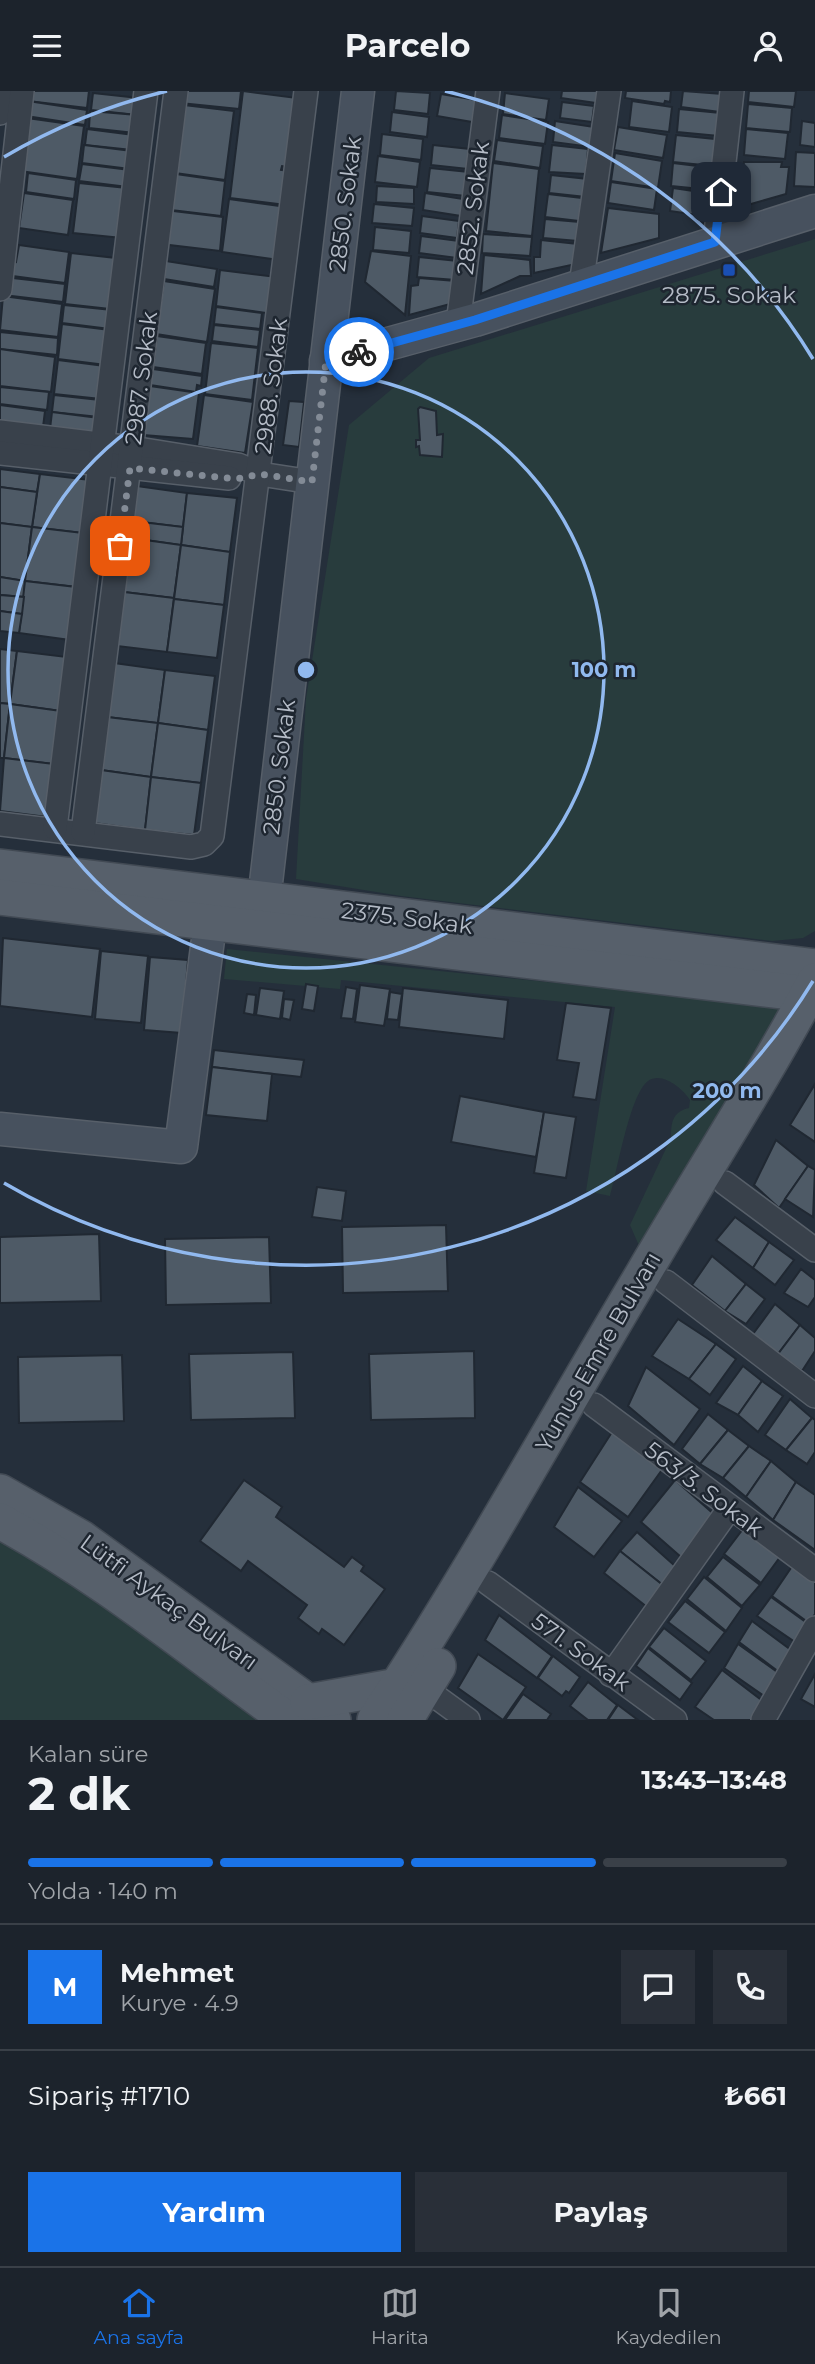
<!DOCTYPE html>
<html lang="tr">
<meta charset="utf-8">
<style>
:root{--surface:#1c232c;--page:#292f38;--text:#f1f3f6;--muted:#a0a4a9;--line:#3a4048;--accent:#1a73e8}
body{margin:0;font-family:Montserrat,sans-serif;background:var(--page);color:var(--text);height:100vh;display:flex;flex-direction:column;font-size:26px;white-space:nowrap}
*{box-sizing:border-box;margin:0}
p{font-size:23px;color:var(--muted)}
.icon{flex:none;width:38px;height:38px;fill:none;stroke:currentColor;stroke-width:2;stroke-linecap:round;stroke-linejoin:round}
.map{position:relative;height:1629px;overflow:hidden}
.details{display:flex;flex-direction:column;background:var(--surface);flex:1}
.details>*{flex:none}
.pin{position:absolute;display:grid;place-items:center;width:60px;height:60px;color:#fff;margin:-30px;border-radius:14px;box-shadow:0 4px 10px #0006}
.courier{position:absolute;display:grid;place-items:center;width:70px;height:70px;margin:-35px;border:5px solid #1a73e8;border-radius:50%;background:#fff;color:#222;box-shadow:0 2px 9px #0007}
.overview em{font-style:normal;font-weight:700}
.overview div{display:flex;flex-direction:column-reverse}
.overview{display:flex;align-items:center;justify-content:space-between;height:119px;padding:0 28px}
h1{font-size:46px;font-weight:700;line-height:52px}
.bar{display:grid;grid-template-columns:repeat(4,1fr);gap:10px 7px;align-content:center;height:84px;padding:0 28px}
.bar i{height:9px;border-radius:5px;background:var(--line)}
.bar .active{background:var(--accent)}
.bar p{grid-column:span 4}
.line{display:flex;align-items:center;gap:18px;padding:0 28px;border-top:2px solid var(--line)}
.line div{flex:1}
.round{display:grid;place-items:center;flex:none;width:74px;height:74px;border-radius:0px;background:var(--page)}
.action{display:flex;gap:14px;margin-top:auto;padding:14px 28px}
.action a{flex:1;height:80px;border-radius:0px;background:var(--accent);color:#fff;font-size:28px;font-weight:700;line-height:80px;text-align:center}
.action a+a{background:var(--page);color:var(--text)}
header{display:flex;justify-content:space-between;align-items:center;height:91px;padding:0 28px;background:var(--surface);font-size:32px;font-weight:700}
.menu{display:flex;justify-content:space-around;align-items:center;height:98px;border-top:2px solid var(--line);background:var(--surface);font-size:19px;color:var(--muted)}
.menu a{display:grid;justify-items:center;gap:4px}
.menu .active{color:var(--accent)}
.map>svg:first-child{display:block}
.green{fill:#283c3d}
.building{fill:#4e5a66;stroke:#202832;stroke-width:2}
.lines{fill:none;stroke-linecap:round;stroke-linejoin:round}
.street-casing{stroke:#575f69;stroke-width:26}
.secondary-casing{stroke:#575f69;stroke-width:35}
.primary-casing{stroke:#424a54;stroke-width:38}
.street{stroke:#39414b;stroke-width:23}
.secondary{stroke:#47515e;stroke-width:32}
.primary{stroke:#57606b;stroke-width:35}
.done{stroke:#838b96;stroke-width:7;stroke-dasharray:0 12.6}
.route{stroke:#1a73e8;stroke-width:9}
.ring{fill:none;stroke:#91b9ef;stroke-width:3.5}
.transit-dot{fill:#1a4fb4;stroke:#1e2630;stroke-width:2.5}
.labels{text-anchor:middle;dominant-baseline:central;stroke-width:5;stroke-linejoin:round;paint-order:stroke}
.street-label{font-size:23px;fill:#b5bcc7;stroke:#1e2630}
.poi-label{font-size:23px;fill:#b5bcc7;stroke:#1e2630}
.centre{fill:#91b9ef;stroke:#1e2630;stroke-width:3.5}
.ring-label{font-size:21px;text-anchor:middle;font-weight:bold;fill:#91b9ef;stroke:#1e2630;stroke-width:5;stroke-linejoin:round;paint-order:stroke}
</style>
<header><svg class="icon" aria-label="menu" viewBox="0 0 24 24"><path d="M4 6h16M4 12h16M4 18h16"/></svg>Parcelo<svg class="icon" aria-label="person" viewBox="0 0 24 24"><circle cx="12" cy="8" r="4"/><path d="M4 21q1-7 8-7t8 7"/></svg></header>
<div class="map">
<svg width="815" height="1629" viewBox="0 0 815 1629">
<rect width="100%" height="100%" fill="#252f3b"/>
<g class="green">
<polygon points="815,148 815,840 803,847 772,850 401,805 296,788 306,608 349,334 429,267"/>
<path d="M227,858l553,57 1,14 -141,228 -10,-23 41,-87c0,-15 1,-26 18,-30l1,-8c-7,-11 -28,-29 -42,-19 -18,13 -31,91 -38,115l-24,-5 29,-184 -274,-27 -1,9 -116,-10z"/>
<polygon points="0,1450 83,1499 260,1629 0,1629"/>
</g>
<g class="building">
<polygon points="29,0 89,0 87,17 28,10"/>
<polygon points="181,0 241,0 239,18 180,12"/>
<polygon points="243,0 297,7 289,76 282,75 281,79 290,80 286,114 230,107"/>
<polygon points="396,0 430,2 428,23 394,19"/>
<polygon points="562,0 598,0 596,12 561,7"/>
<polygon points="626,0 671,0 670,11 665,10 664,13 625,7"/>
<polygon points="683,0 723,3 720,21 681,16"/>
<polygon points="749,0 796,0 794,16 748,11"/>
<polygon points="93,2 139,7 137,24 91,19"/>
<polygon points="505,2 549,8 546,29 503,23"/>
<polygon points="441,3 482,10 478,32 437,25"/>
<polygon points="28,10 87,19 85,34 26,25"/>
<polygon points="632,10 672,16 669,41 629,36"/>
<polygon points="562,11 594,15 592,31 560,27"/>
<polygon points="748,13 792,17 790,41 746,37"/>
<polygon points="184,14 234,20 225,89 175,82"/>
<polygon points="679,18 721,22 719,45 677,41"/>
<polygon points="90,20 137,24 135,42 89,37"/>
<polygon points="392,21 429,26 427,46 390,41"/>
<polygon points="502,24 548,31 545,53 499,47"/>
<polygon points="27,27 84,35 77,88 20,80"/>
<polygon points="555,30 594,36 591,56 553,51"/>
<polygon points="802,30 815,32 815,56 800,54"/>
<polygon points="618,36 667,44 663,67 614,59"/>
<polygon points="87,38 134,44 132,59 85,54"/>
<polygon points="746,38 788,42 785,68 744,64"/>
<polygon points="382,43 423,48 421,69 380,64"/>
<polygon points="676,44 715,48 713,75 673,71"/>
<polygon points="497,49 543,55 540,77 494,70"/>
<polygon points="84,54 132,60 130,78 82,72"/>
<polygon points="433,54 470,58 468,78 431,74"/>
<polygon points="552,54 588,58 586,83 549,81"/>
<polygon points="796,61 815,62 815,96 794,95"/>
<polygon points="615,62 662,70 658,97 611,90"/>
<polygon points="378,65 420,71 417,96 375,91"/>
<polygon points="744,71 782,71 781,76 789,76 786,103 737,117"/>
<polygon points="493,72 539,78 532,145 486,140"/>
<polygon points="673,72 714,77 711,99 671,95"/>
<polygon points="82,73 130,79 128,96 79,90"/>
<polygon points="430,77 469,81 466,105 427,101"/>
<polygon points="28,82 76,89 74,108 26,101"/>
<polygon points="176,83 225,90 221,125 171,119"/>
<polygon points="551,84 588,88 586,106 549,102"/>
<polygon points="611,91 657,98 654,119 608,112"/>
<polygon points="79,92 127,97 122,147 73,142"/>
<polygon points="377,95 414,97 414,113 376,111"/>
<polygon points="673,97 707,102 704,125 670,120"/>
<polygon points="24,102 73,109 68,144 19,137"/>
<polygon points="425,102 463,108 461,125 423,119"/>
<polygon points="548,103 582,107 579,130 545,126"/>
<polygon points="229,108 287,116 279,169 222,161"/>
<polygon points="374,113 414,117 412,135 372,132"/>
<polygon points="608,117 659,123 659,147 601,162"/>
<polygon points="165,119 223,126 220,160 161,153"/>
<polygon points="422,125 459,130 457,147 420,142"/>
<polygon points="545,128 580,131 578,150 543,147"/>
<polygon points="375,136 411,140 409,162 373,159"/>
<polygon points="483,143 532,146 530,165 482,162"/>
<polygon points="421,145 459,150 457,167 419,162"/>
<polygon points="541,149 578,153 576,173 534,182 534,166 540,166"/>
<polygon points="19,154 69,161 65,192 5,184 7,169 16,171"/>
<polygon points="371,160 411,165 405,224 365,191"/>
<polygon points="71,162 116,167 110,218 65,213"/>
<polygon points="484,164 530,169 531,185 520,185 481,203"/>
<polygon points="419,166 458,170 456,189 417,186"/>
<polygon points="166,170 217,178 214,196 164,188"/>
<polygon points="220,179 277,186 273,223 216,215"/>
<polygon points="4,186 65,193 63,211 3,204"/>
<polygon points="419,187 456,190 454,212 409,224 411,195 418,194"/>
<polygon points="164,190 215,198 207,251 156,243"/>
<polygon points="3,205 62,213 58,246 0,239"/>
<polygon points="64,214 112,219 110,238 62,232"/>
<polygon points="216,216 262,222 260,238 214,233"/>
<polygon points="62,233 110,239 106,274 58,268"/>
<polygon points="214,234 260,239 258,256 212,250"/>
<polygon points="0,241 58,247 57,264 0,258"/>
<polygon points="157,245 206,252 202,283 153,276"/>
<polygon points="211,252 258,257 252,309 205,303"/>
<polygon points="0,258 55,266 51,301 0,295"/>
<polygon points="58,269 105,275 101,308 54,303"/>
<polygon points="153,278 202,285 201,295 197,294 196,301 150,294"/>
<polygon points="150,295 199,302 193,348 143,344"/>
<polygon points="0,296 49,301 47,319 0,313"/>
<polygon points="54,304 100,309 99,326 52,321"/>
<polygon points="204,304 253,311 245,362 197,355"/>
<polygon points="289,310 304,311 299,356 283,354"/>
<polygon points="0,314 45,320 43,336 0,331"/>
<polygon points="420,316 436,320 437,344 443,343 442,366 420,364 419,355 416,356 416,349 420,349 418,318"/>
<polygon points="52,321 99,327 97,343 50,338"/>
<polygon points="0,378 40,383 37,401 0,396"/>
<polygon points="40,383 90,389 83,442 32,436"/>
<polygon points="137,395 187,402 183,436 133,430"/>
<polygon points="0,396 37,401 32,436 0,432"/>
<polygon points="187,402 237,407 230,461 181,454"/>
<polygon points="133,430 183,436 181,454 131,447"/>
<polygon points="0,432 32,436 25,490 0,486"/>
<polygon points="32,436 83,442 76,496 25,490"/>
<polygon points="131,447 181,454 174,507 124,501"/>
<polygon points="181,454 230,461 224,514 174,508"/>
<polygon points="0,486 25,490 24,506 0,504"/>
<polygon points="25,490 76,496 70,549 19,542"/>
<polygon points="124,501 174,507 167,561 117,555"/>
<polygon points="0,504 24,506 22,523 0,520"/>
<polygon points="174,508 224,514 217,567 167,561"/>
<polygon points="0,520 22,523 19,542 0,540"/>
<polygon points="0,558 17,560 10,613 0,612"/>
<polygon points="17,560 67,566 61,620 10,613"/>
<polygon points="114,572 165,579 158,632 107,626"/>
<polygon points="165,579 215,585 208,639 158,632"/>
<polygon points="0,612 10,613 4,667 0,667"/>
<polygon points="10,613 61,620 54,673 4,667"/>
<polygon points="107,626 158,632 151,686 101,679"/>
<polygon points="158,632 208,639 201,692 151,686"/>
<polygon points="4,667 54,673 47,726 0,720"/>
<polygon points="101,679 151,686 145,739 94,732"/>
<polygon points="151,686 201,692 194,744 145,739"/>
<polygon points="3,847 100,858 92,926 0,915"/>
<polygon points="101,860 148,865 141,932 95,928"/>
<polygon points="150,866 188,869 182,942 144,939"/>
<polygon points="306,893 318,895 314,920 302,918"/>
<polygon points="360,894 390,898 384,935 355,931"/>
<polygon points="346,896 357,898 353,928 341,927"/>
<polygon points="260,897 284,900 280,928 256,924"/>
<polygon points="403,897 508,909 504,948 399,936"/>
<polygon points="390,901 402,903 398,929 387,928"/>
<polygon points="247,903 256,904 254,924 244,922"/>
<polygon points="284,908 294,909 290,929 282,927"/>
<polygon points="566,912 611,917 596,1009 573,1006 579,972 557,969"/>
<polygon points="214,959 304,969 301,986 212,976"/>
<polygon points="212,976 272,983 267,1030 206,1024"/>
<polygon points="815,993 815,1051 790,1034"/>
<polygon points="460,1005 544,1021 536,1066 451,1051"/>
<polygon points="544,1021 576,1026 566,1087 534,1082"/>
<polygon points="776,1049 808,1075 779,1117 754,1094"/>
<polygon points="808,1075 815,1079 813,1126 785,1108"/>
<polygon points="317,1096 346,1100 342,1130 312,1126"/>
<polygon points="735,1126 769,1151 753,1177 716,1149"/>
<polygon points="446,1134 448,1200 343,1202 342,1136"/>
<polygon points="99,1143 101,1210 0,1212 0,1146"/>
<polygon points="269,1146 271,1212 166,1214 165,1148"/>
<polygon points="769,1151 794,1169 775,1194 753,1177"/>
<polygon points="712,1165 746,1193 725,1220 692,1194"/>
<polygon points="801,1178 815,1189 815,1206 808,1216 784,1202"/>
<polygon points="746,1193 765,1208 746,1233 725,1220"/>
<polygon points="775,1213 800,1234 778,1263 753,1243"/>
<polygon points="678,1228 716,1253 689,1288 652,1265"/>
<polygon points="800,1234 815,1247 815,1260 802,1280 778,1263"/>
<polygon points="716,1253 736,1268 710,1304 689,1288"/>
<polygon points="474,1260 475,1327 371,1329 369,1263"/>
<polygon points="293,1261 295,1327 191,1329 189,1263"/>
<polygon points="122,1264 124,1330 19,1332 18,1266"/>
<polygon points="743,1275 762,1290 738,1324 716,1312"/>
<polygon points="646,1276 700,1318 674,1354 628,1315"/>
<polygon points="762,1290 783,1305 758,1341 738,1324"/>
<polygon points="790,1308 812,1327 786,1359 765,1344"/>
<polygon points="708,1323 728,1339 700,1373 682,1358"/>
<polygon points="812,1327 815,1329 815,1361 807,1373 786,1359"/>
<polygon points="614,1338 664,1376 628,1426 580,1391"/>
<polygon points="728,1339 749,1355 723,1387 700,1373"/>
<polygon points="749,1355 771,1370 746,1406 723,1387"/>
<polygon points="771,1370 796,1391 773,1429 746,1406"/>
<polygon points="244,1389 282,1416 276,1426 344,1476 352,1466 364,1475 361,1480 385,1498 344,1554 322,1538 319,1543 298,1527 307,1514 248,1470 241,1480 200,1450"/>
<polygon points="675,1389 716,1425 681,1466 641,1431"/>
<polygon points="796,1391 815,1404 815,1459 773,1429"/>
<polygon points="578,1396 622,1430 594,1466 554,1436"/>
<polygon points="743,1438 780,1466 761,1492 724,1463"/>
<polygon points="637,1441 675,1475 664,1495 620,1460"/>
<polygon points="620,1460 664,1495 647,1516 604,1482"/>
<polygon points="723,1466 760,1494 742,1515 707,1486"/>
<polygon points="793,1474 815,1490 815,1523 809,1532 772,1505"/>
<polygon points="704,1486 742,1517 726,1540 687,1508"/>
<polygon points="771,1506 807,1532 795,1551 757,1525"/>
<polygon points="685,1510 725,1541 709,1562 668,1531"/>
<polygon points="499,1524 552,1565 537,1587 485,1549"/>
<polygon points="752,1530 791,1559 779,1581 739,1551"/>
<polygon points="664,1537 706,1570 691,1589 649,1556"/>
<polygon points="738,1553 780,1583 767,1607 724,1577"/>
<polygon points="648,1557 692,1592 680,1609 636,1575"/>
<polygon points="478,1563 526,1596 503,1629 458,1597"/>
<polygon points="553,1565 580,1586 569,1602 566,1600 562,1605 538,1587"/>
<polygon points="722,1579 768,1614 759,1629 714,1629 695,1616"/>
<polygon points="815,1583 815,1616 801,1608"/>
<polygon points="588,1591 617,1614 607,1629 588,1629 570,1615"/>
<polygon points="523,1603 551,1623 547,1629 505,1629"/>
<polygon points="618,1614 638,1629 608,1629"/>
</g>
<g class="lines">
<g class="street-casing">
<g id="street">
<polyline points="0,22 3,0"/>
<polyline points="715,151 732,0"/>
<polyline points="581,194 609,0"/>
<polyline points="0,198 22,0"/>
<polyline points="458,233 488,0"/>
<polyline points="0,341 132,357 238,374 260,383 312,391"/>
<polyline points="0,362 229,387"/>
<polyline points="0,733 191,756 204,753 212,745 306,0"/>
<polyline points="55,737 146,0"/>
<polyline points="83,741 176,0"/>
<polyline points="725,1092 815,1159"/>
<polyline points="666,1191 815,1305"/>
<polyline points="594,1314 815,1479"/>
<polyline points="488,1492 675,1629"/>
<polyline points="611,1584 729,1418"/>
<polyline points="424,1597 468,1629"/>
<polyline points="763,1629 815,1537"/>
</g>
</g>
<g class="secondary-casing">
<g id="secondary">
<polyline points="326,270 475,229 815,120"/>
<polyline points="264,809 358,0"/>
<polyline points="0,1038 181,1056 210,833"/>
</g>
</g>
<g class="primary-casing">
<g id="primary">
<polyline points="0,776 815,876"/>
<polyline points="0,806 815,904"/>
<polyline points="0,1401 81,1447 333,1629"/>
<path d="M0,1430c103,56 193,131 288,199"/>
<polyline points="308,1611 398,1595"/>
<path d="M375,1629c96,-145 179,-297 268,-446 57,-98 119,-193 172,-293"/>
<polyline points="405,1629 438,1575"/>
</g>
</g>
<use href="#street" class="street"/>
<use href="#secondary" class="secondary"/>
<use href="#primary" class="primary"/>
</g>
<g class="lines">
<polyline class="done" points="120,455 130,377 236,388 260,383 312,391 326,270 359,261"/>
<polyline class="route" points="359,261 475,229 715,151 721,101"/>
</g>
<g class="ring">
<circle cx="306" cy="579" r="298"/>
<path d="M813 890A595 595 0 0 1 4 1092M4 66A595 595 0 0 1 167 0M445 0A595 595 0 0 1 813 268"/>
</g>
<rect class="transit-dot" x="722" y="172" width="14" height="14" rx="3.5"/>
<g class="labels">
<g class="street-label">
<text transform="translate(345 113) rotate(-83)">2850. Sokak</text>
<text transform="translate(473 117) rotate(-83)">2852. Sokak</text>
<text transform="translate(141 287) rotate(-83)">2987. Sokak</text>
<text transform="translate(271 295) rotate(-83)">2988. Sokak</text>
<text transform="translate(279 676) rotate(-83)">2850. Sokak</text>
<text transform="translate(407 827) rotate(7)">2375. Sokak</text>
<text transform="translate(598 1261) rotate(-60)">Yunus Emre Bulvarı</text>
<text transform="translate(704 1398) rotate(37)">563/3. Sokak</text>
<text transform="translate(169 1511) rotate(36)">Lütfi Aykaç Bulvarı</text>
<text transform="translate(581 1561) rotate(36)">571. Sokak</text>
</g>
<g class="poi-label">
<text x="729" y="204">2875. Sokak</text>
</g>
</g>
<circle cx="306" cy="579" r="10" class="centre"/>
<g class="ring-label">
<text x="604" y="586">100 m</text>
<text x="727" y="1007">200 m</text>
</g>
</svg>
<div class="pin" style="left:120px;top:455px;background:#ea580c"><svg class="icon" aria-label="bag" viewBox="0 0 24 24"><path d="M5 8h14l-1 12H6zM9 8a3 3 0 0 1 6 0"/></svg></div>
<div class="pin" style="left:721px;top:101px;background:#1f2937"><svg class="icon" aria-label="home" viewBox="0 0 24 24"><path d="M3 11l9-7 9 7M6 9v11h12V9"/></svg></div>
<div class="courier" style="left:359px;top:261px"><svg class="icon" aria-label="bike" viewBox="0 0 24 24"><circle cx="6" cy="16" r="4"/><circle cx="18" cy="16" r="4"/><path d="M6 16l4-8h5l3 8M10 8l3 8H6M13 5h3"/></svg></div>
</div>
<section class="details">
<div class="overview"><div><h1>2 dk</h1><p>Kalan süre</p></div><em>13:43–13:48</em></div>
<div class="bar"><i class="active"></i><i class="active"></i><i class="active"></i><i></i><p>Yolda · 140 m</p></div>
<div class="line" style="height:126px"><b class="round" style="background:var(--accent);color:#fff">M</b><div><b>Mehmet</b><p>Kurye · 4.9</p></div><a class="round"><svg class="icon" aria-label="chat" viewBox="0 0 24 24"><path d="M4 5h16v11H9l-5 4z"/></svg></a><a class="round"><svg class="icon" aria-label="phone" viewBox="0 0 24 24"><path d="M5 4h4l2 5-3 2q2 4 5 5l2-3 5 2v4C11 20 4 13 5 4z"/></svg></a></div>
<div class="line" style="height:91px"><div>Sipariş #1710</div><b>₺661</b></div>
<div class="action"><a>Yardım</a><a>Paylaş</a></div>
</section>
<nav class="menu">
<a class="active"><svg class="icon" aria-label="home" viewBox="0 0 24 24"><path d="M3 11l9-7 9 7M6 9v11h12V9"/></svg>Ana sayfa</a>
<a><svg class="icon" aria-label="map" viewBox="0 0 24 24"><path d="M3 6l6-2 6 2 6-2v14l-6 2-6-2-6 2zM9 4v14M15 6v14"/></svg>Harita</a>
<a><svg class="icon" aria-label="saved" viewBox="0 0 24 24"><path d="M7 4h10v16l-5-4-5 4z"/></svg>Kaydedilen</a>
</nav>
